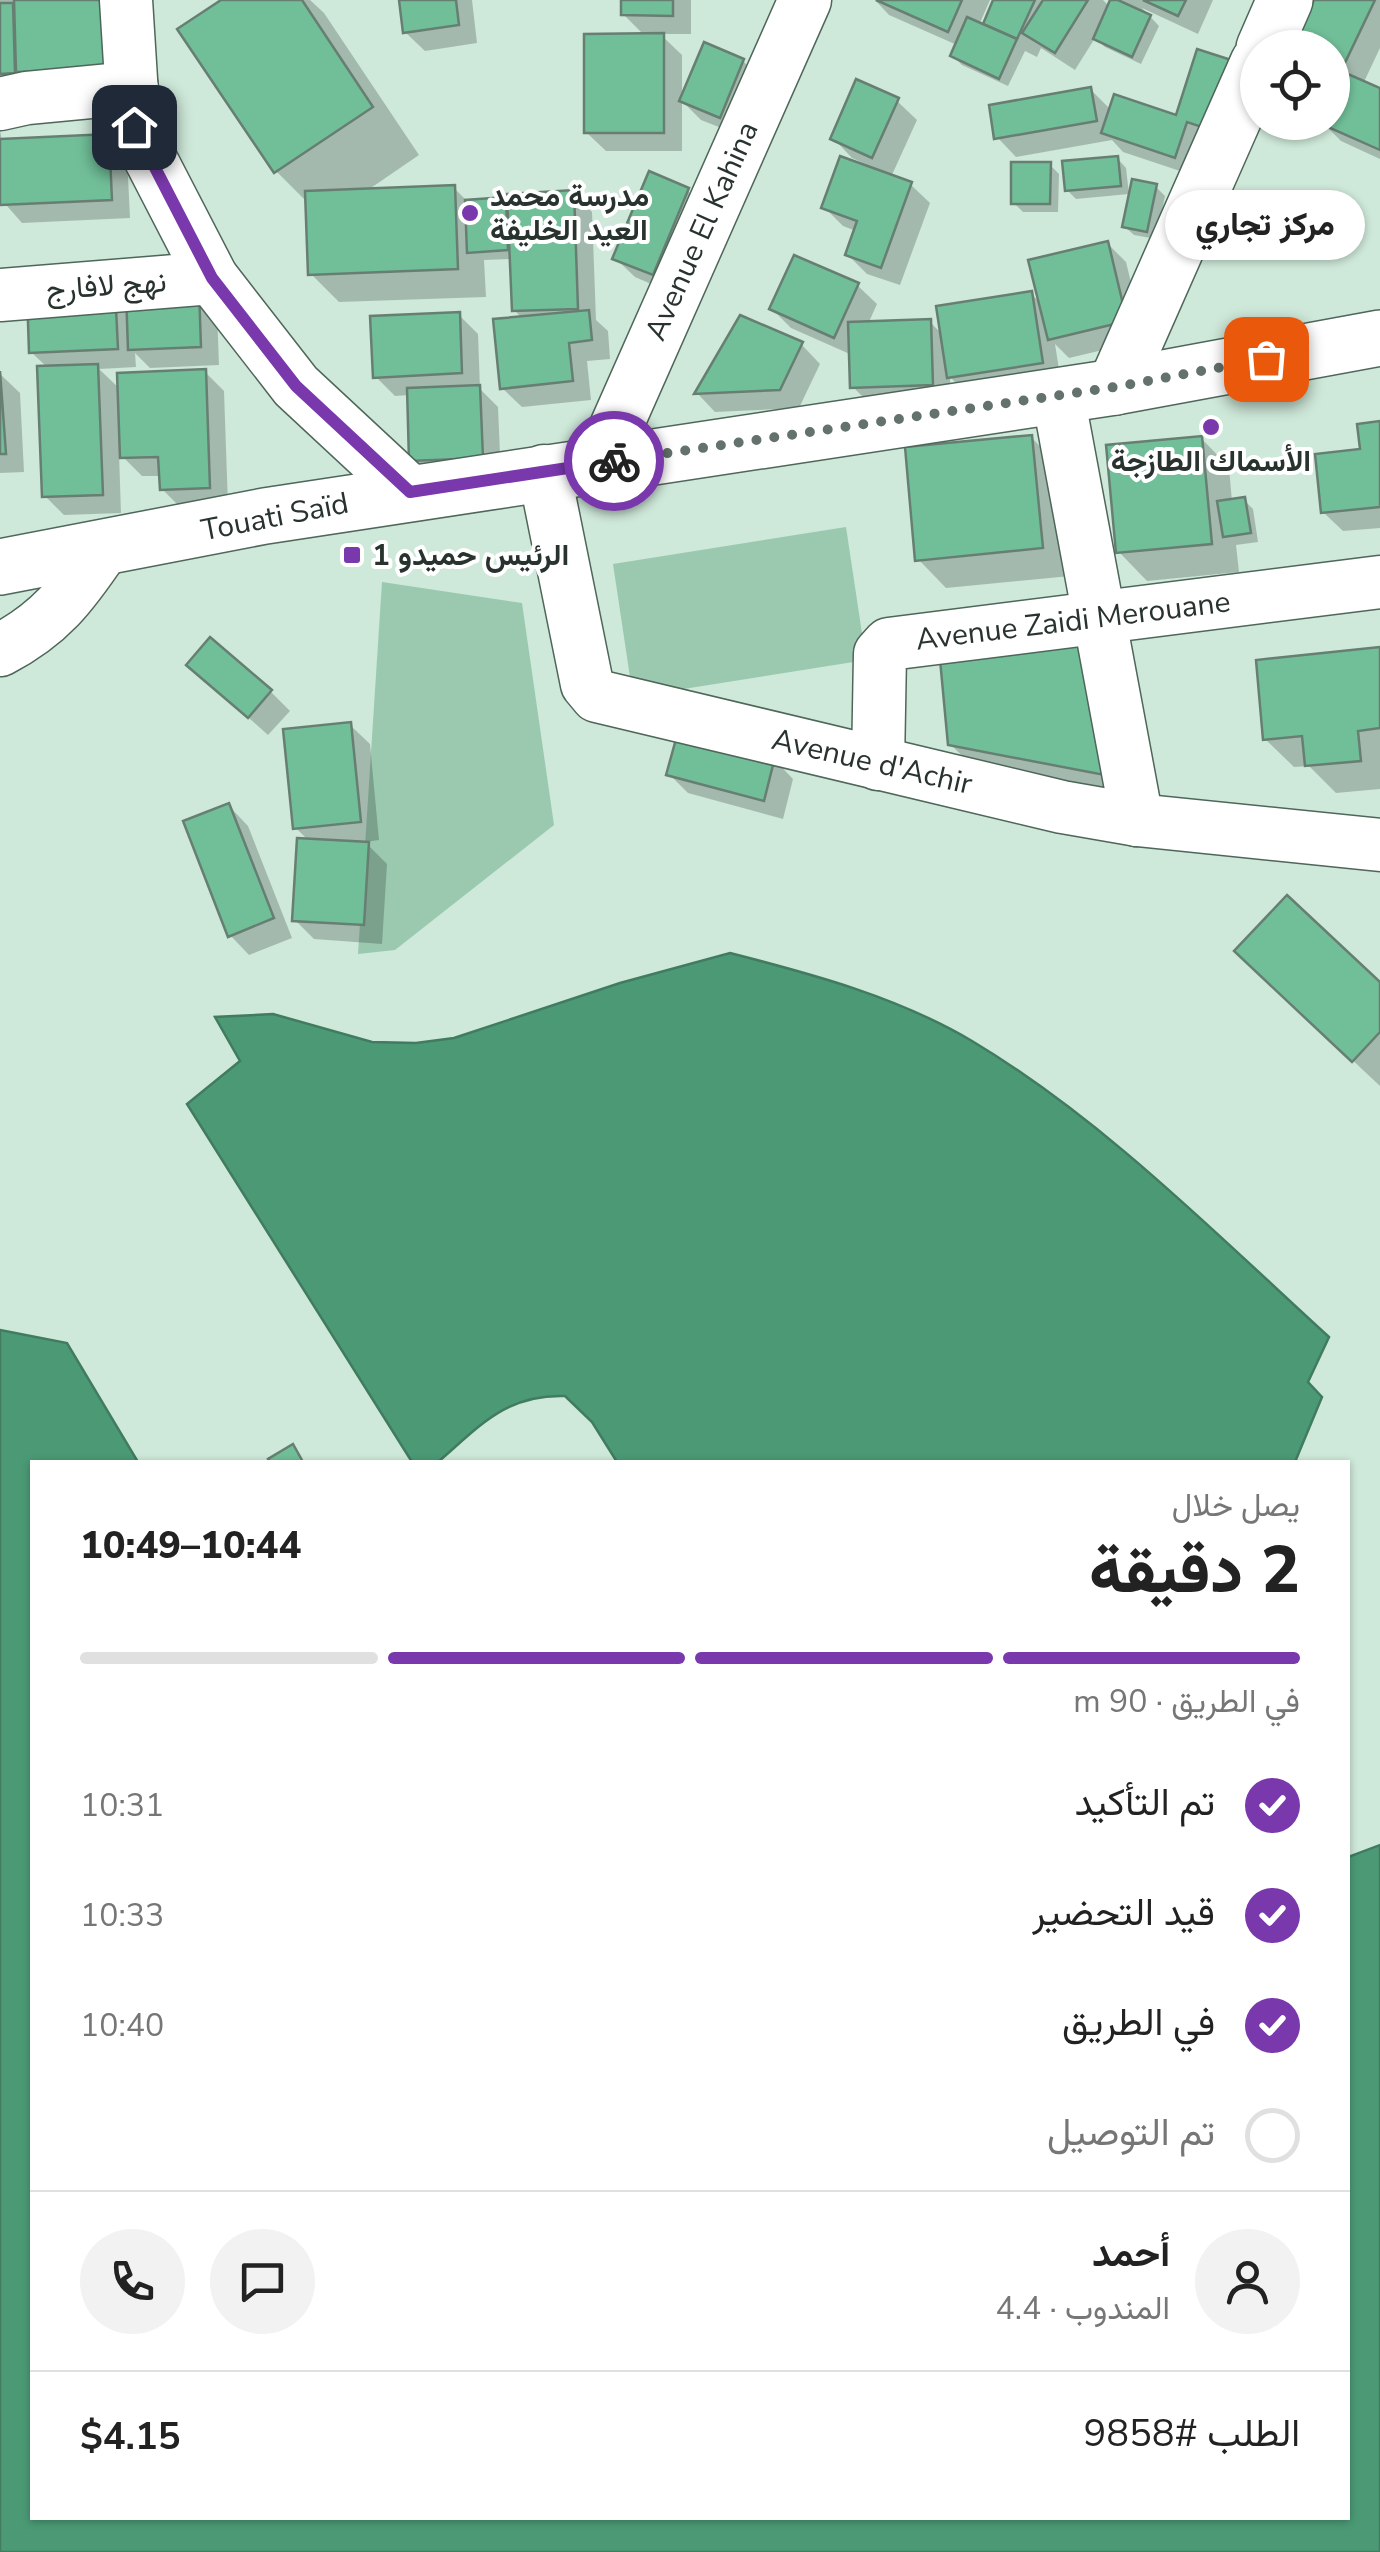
<!DOCTYPE html>
<html lang="ar">
<meta charset="utf-8">
<style>
:root{--surface:#fff;--page:#f2f2f2;--text:#222;--muted:#767676;--line:#e0e0e0;--accent:#7a38ad}
body{margin:0;font-family:"Nunito Sans",Vazirmatn,sans-serif;background:var(--page);color:var(--text);direction:rtl;height:100vh;display:flex;flex-direction:column;font-size:38px;white-space:nowrap}
*{box-sizing:border-box;margin:0}
p{font-size:32px;color:var(--muted)}
.icon{flex:none;width:55px;height:55px;fill:none;stroke:currentColor;stroke-width:2;stroke-linecap:round;stroke-linejoin:round}
.map{position:relative;flex:1;overflow:hidden;direction:ltr}
.sheet{position:absolute;left:30px;top:1460px;width:1320px;height:1060px;display:flex;flex-direction:column;background:var(--surface);border-radius:0px;box-shadow:0 2px 8px #0004;direction:rtl}
.sheet>*{flex:none}
.fabs{position:absolute;left:1240px;top:30px;display:grid;gap:20px}
.fabs a{display:grid;place-items:center;width:110px;height:110px;border-radius:50%;background:var(--surface);box-shadow:0 2px 8px #0004;font-size:50px}
.pin{position:absolute;display:grid;place-items:center;width:85px;height:85px;color:#fff;margin:-42px;border-radius:20px;box-shadow:0 5px 15px #0006}
.courier{position:absolute;display:grid;place-items:center;width:100px;height:100px;margin:-50px;border:8px solid #7a38ad;border-radius:50%;background:#fff;color:#222;box-shadow:0 2px 12px #0007}
.bubble{position:absolute;height:70px;border-radius:35px;background:var(--surface);box-shadow:0 2px 8px #0004;font-size:32px;font-weight:800;line-height:70px;text-align:center;direction:rtl}
.summary em{font-style:normal;font-weight:800}
.summary div{display:flex;flex-direction:column-reverse}
.summary{display:flex;align-items:center;justify-content:space-between;height:170px;padding:0 50px}
h1{font-size:65px;font-weight:800;line-height:75px}
.bar{display:grid;grid-template-columns:repeat(4,1fr);gap:15px 10px;align-content:center;height:120px;padding:0 50px}
.bar i{height:12px;border-radius:8px;background:var(--line)}
.bar .current{background:var(--accent)}
.bar p{grid-column:span 4}
.line{display:flex;align-items:center;gap:25px;padding:0 50px;border-top:2px solid var(--line)}
.line div{flex:1}
.round{display:grid;place-items:center;flex:none;width:105px;height:105px;border-radius:52px;background:var(--page)}
ol{padding:0 50px;list-style:none}
li{display:flex;align-items:center;gap:30px;height:110px}
li p{margin-inline-start:auto}
li .icon{padding:10px;border-radius:50%;background:var(--accent);color:#fff;stroke-width:4}
li:last-child{color:var(--muted)}
li i{width:55px;height:55px;border:5px solid var(--line);border-radius:50%}
.map>svg:first-child{display:block}
.green{fill:#9ac9b0}
.water{fill:#4b9a75;stroke:#417b60;stroke-width:2.5}
.shadow{fill:#0003}
.building{fill:#71bf99;stroke:#677f72;stroke-width:2.5}
.lines{fill:none;stroke-linecap:round;stroke-linejoin:round}
.minor-casing{stroke:#4f665a;stroke-width:55}
.tertiary-casing{stroke:#4f665a;stroke-width:58}
.primary-casing{stroke:#4f665a;stroke-width:58}
.minor{stroke:#fff;stroke-width:52}
.tertiary{stroke:#fff;stroke-width:55}
.primary{stroke:#fff;stroke-width:55}
.done{stroke:#63726a;stroke-width:10;stroke-dasharray:0 18}
.route{stroke:#7a38ad;stroke-width:12}
.poi-dot{fill:#7a38ad;stroke:#fff;stroke-width:4}
.labels{text-anchor:middle;dominant-baseline:central;stroke-width:8;stroke-linejoin:round;paint-order:stroke}
.poi-label{font-size:30px;font-weight:bold;fill:#29332e;stroke:#fff;text-anchor:start}
.street-label{font-size:30px;fill:#29332e;stroke:#fff}
</style>
<div class="map">
<svg width="1380" height="2552" viewBox="0 0 1380 2552">
<rect width="100%" height="100%" fill="#cee8d9"/>
<g class="green">
<polygon points="846,527 866,660 633,697 613,564"/>
<polygon points="382,582 522,603 554,825 395,950 358,954"/>
</g>
<g class="water">
<path d="M730,953c82,21 168,44 242,88 132,79 244,193 357,296l-21,45 14,15 -27,65h-678l-25,-40 -27,-26c-59,-2 -85,30 -127,66h-26l-225,-358 53,-43 -25,-44 58,-3 99,28 44,1 38,-5 166,-55z"/>
<polygon points="0,1330 67,1343 138,1462 32,1462 32,2518 1348,2518 1348,1857 1380,1845 1380,2552 0,2552"/>
</g>
<g class="shadow">
<polygon points="0,0 137,0 0,92"/>
<polygon points="225,0 310,0 324,13 419,155 365,192 454,188 468,202 505,200 510,205 573,193 592,212 596,320 608,331 610,359 587,361 591,400 522,407 502,388 523,319 514,310 512,259 484,260 486,297 339,302 311,274 308,203 276,171 181,30"/>
<polygon points="401,0 472,0 477,43 425,51 405,32"/>
<polygon points="624,0 691,0 691,34 660,34 682,55 682,151 606,151 586,132 645,36 623,14"/>
<polygon points="875,0 990,0 979,25 993,31 986,23 996,0 1103,0 1110,7 1113,0 1213,0 1198,34 1142,8 1159,26 1141,64 1105,47 1095,38 1075,70 1041,48 1037,57 1025,51 1008,86 962,65 953,56 957,45 889,15"/>
<polygon points="1316,0 1380,0 1380,48 1363,84 1380,91 1380,159 1341,141 1322,122 1332,122 1340,79 1332,75 1332,48"/>
<polygon points="743,61 762,80 739,135 701,120 682,101"/>
<polygon points="1245,67 1195,176 1123,152 1112,140 1016,157 997,137 1091,90 1111,110 1177,118"/>
<polygon points="897,101 917,120 891,177 910,184 930,203 900,285 867,274 848,255 856,231 843,226 824,207 865,164 852,158 833,138"/>
<polygon points="0,130 2,141 108,137 127,156 130,218 22,223 0,198"/>
<polygon points="1117,158 1126,168 1129,194 1076,199 1067,190"/>
<polygon points="1050,165 1059,174 1058,212 1023,212 1014,203"/>
<polygon points="1156,187 1165,196 1156,239 1134,235 1124,226"/>
<polygon points="687,190 707,209 672,293 635,277 615,258"/>
<polygon points="1107,243 1126,262 1145,340 1069,358 1055,344 1061,382 969,396 950,377 951,404 872,406 853,387 852,355 791,328 772,309 857,285 877,304 868,324 930,322 943,335 1031,294 1042,304"/>
<polygon points="198,292 217,311 219,365 150,368 135,353 136,367 99,369 120,389 205,372 224,391 228,506 181,508 162,489 162,476 142,476 119,453 121,513 64,515 45,496 48,368 31,352 30,295"/>
<polygon points="459,315 478,334 480,389 498,407 501,477 431,479 412,460 409,395 395,396 375,376"/>
<polygon points="801,344 820,364 799,408 715,412 697,393"/>
<polygon points="0,374 20,393 24,472 0,473"/>
<polygon points="1380,424 1380,528 1343,531 1323,512"/>
<polygon points="1031,437 1059,466 1070,576 946,588 918,559"/>
<polygon points="1201,438 1229,467 1232,502 1244,500 1253,509 1258,542 1236,545 1239,572 1147,581 1119,552"/>
<polygon points="941,640 1141,803 979,772 950,744"/>
<polygon points="1380,650 1380,789 1336,793 1309,766 1294,767 1265,739"/>
<polygon points="189,665 271,692 290,711 268,735"/>
<polygon points="350,725 370,744 379,840 365,842 387,864 382,944 314,939 295,920 309,841 296,828"/>
<polygon points="774,759 793,779 783,819 688,793 669,774"/>
<polygon points="229,806 248,826 292,938 249,955 230,935"/>
<polygon points="1266,979 1380,986 1380,1086"/>
</g>
<g class="building">
<polygon points="14,0 119,0 122,69 16,72"/>
<polygon points="221,0 302,0 373,107 274,173 177,29"/>
<polygon points="399,0 456,0 459,25 403,33"/>
<polygon points="621,0 673,0 673,16 621,15"/>
<polygon points="876,0 962,0 948,32"/>
<polygon points="993,0 1035,0 1017,39 983,24"/>
<polygon points="1043,0 1088,0 1055,53 1022,33"/>
<polygon points="1110,0 1118,0 1151,15 1132,57 1093,39"/>
<polygon points="1143,0 1186,0 1178,16"/>
<polygon points="1314,0 1375,0 1341,71 1332,67 1332,48 1291,48"/>
<polygon points="0,3 13,3 15,73 0,74"/>
<polygon points="967,17 1017,39 999,79 950,56"/>
<polygon points="664,33 664,133 584,133 584,34"/>
<polygon points="704,42 744,59 720,118 679,101"/>
<polygon points="1197,49 1247,65 1223,134 1187,122 1175,158 1101,133 1114,94 1176,115"/>
<polygon points="1341,71 1380,88 1380,150 1319,123 1332,122 1332,91"/>
<polygon points="856,79 899,98 872,158 830,139"/>
<polygon points="1091,87 1097,121 994,139 989,105"/>
<polygon points="109,134 112,200 0,205 0,139"/>
<polygon points="840,156 912,182 881,268 845,255 857,221 821,208"/>
<polygon points="1118,156 1121,186 1065,191 1062,161"/>
<polygon points="1011,162 1051,162 1050,204 1011,204"/>
<polygon points="649,171 689,188 653,275 612,259"/>
<polygon points="1132,179 1157,184 1147,232 1122,227"/>
<polygon points="455,185 458,269 308,275 305,191"/>
<polygon points="574,190 578,309 512,311 507,194"/>
<polygon points="506,197 508,250 467,253 465,200"/>
<polygon points="1108,241 1127,321 1048,340 1028,260"/>
<polygon points="794,255 859,283 834,338 769,309"/>
<polygon points="115,288 118,349 29,353 27,292"/>
<polygon points="199,289 201,347 128,350 126,292"/>
<polygon points="1032,291 1043,363 947,378 936,306"/>
<polygon points="589,310 592,340 569,343 573,381 500,389 493,319"/>
<polygon points="460,312 462,373 373,378 370,316"/>
<polygon points="740,315 803,342 780,390 694,394"/>
<polygon points="931,319 933,385 850,388 848,322"/>
<polygon points="98,364 103,495 42,497 37,366"/>
<polygon points="206,369 210,488 160,490 158,457 120,458 117,373"/>
<polygon points="0,371 6,454 0,454"/>
<polygon points="480,385 483,458 409,461 407,388"/>
<polygon points="1380,421 1380,507 1321,513 1315,454 1360,449 1357,424"/>
<polygon points="1032,435 1043,548 915,561 905,447"/>
<polygon points="1202,436 1212,544 1116,553 1106,445"/>
<polygon points="1245,497 1251,533 1223,537 1217,501"/>
<polygon points="1087,623 1115,777 948,745 938,638"/>
<polygon points="210,637 272,690 248,718 186,665"/>
<polygon points="1380,647 1380,728 1358,731 1361,761 1305,766 1302,736 1263,740 1256,660"/>
<polygon points="351,722 361,822 293,829 283,729"/>
<polygon points="678,732 775,757 764,801 666,775"/>
<polygon points="229,803 274,918 228,937 183,821"/>
<polygon points="297,838 369,842 364,925 292,921"/>
<polygon points="1287,895 1380,982 1380,1032 1352,1062 1234,951"/>
<polygon points="293,1444 303,1462 270,1462 268,1459"/>
</g>
<g class="lines">
<g class="minor-casing">
<g id="minor">
<polyline points="126,0 134,127 212,278 296,386 410,492"/>
<polyline points="0,104 27,98 132,88"/>
<polyline points="0,295 212,278"/>
<polyline points="1058,396 1137,820"/>
<polyline points="600,463 805,0"/>
<polyline points="544,471 587,684 597,696 1062,807 1137,820 1380,845"/>
<path d="M0,650c50,-26 72,-55 103,-101"/>
<polyline points="878,764 880,654 889,644 1380,582"/>
</g>
</g>
<g class="tertiary-casing">
<g id="tertiary">
<polyline points="1264,48 1285,0"/>
<polyline points="1115,387 1258,63"/>
</g>
</g>
<g class="primary-casing">
<polyline id="primary" points="0,567 265,516 1115,387 1380,338"/>
</g>
<use href="#minor" class="minor"/>
<use href="#tertiary" class="tertiary"/>
<use href="#primary" class="primary"/>
</g>
<g class="lines">
<polyline class="done" points="614,461 1115,387 1266,359"/>
<polyline class="route" points="134,127 212,278 296,386 410,492 614,461"/>
</g>
<g class="poi-dot">
<circle cx="470" cy="213" r="10"/>
<circle cx="1211" cy="427" r="10"/>
<rect x="342" y="545" width="20" height="20" rx="5"/>
</g>
<g class="labels">
<g class="poi-label">
<text x="490" y="196">مدرسة محمد<tspan x="490" dy="34">العيد الخليفة</tspan></text>
<text x="1211" y="461" text-anchor="middle">الأسماك الطازجة</text>
<text x="372" y="555">الرئيس حميدو 1</text>
</g>
<g class="street-label">
<text transform="translate(702 231) rotate(-66)">Avenue El Kahina</text>
<text transform="translate(106 286) rotate(-4)">نهج لافارج</text>
<text transform="translate(275 517) rotate(-11)">Touati Saïd</text>
<text transform="translate(1073 621) rotate(-7)">Avenue Zaidi Merouane</text>
<text transform="translate(872 762) rotate(13)">Avenue d'Achir</text>
</g>
</g>
</svg>
<div class="fabs">
<a><svg class="icon" aria-label="locate" viewBox="0 0 24 24"><circle cx="12" cy="12" r="6"/><path d="M12 2v4M12 18v4M2 12h4M18 12h4"/></svg></a>
</div>
<div class="pin" style="left:1266px;top:359px;background:#ea580c"><svg class="icon" aria-label="bag" viewBox="0 0 24 24"><path d="M5 8h14l-1 12H6zM9 8a3 3 0 0 1 6 0"/></svg></div>
<div class="pin" style="left:134px;top:127px;background:#1f2937"><svg class="icon" aria-label="home" viewBox="0 0 24 24"><path d="M3 11l9-7 9 7M6 9v11h12V9"/></svg></div>
<div class="courier" style="left:614px;top:461px"><svg class="icon" aria-label="bike" viewBox="0 0 24 24"><circle cx="6" cy="16" r="4"/><circle cx="18" cy="16" r="4"/><path d="M6 16l4-8h5l3 8M10 8l3 8H6M13 5h3"/></svg></div>
<div class="bubble" style="left:1165px;top:190px;width:200px">مركز تجاري</div>
<section class="sheet">
<div class="summary"><div><h1>2 دقيقة</h1><p>يصل خلال</p></div><em>10:44–10:49</em></div>
<div class="bar"><i class="current"></i><i class="current"></i><i class="current"></i><i></i><p>في الطريق · 90 m</p></div>
<ol>
<li><svg class="icon" aria-label="check" viewBox="0 0 24 24"><path d="M5 12l5 5 9-10"/></svg>تم التأكيد<p>10:31</p></li>
<li><svg class="icon" aria-label="check" viewBox="0 0 24 24"><path d="M5 12l5 5 9-10"/></svg>قيد التحضير<p>10:33</p></li>
<li><svg class="icon" aria-label="check" viewBox="0 0 24 24"><path d="M5 12l5 5 9-10"/></svg>في الطريق<p>10:40</p></li>
<li><i></i>تم التوصيل</li>
</ol>
<div class="line" style="height:180px"><a class="round"><svg class="icon" aria-label="person" viewBox="0 0 24 24"><circle cx="12" cy="8" r="4"/><path d="M4 21q1-7 8-7t8 7"/></svg></a><div><b>أحمد</b><p>المندوب · 4.4</p></div><a class="round"><svg class="icon" aria-label="chat" viewBox="0 0 24 24"><path d="M4 5h16v11H9l-5 4z"/></svg></a><a class="round"><svg class="icon" aria-label="phone" viewBox="0 0 24 24"><path d="M5 4h4l2 5-3 2q2 4 5 5l2-3 5 2v4C11 20 4 13 5 4z"/></svg></a></div>
<div class="line" style="height:130px"><div>الطلب #9858</div><b>$4.15</b></div>
</section>
</div>
